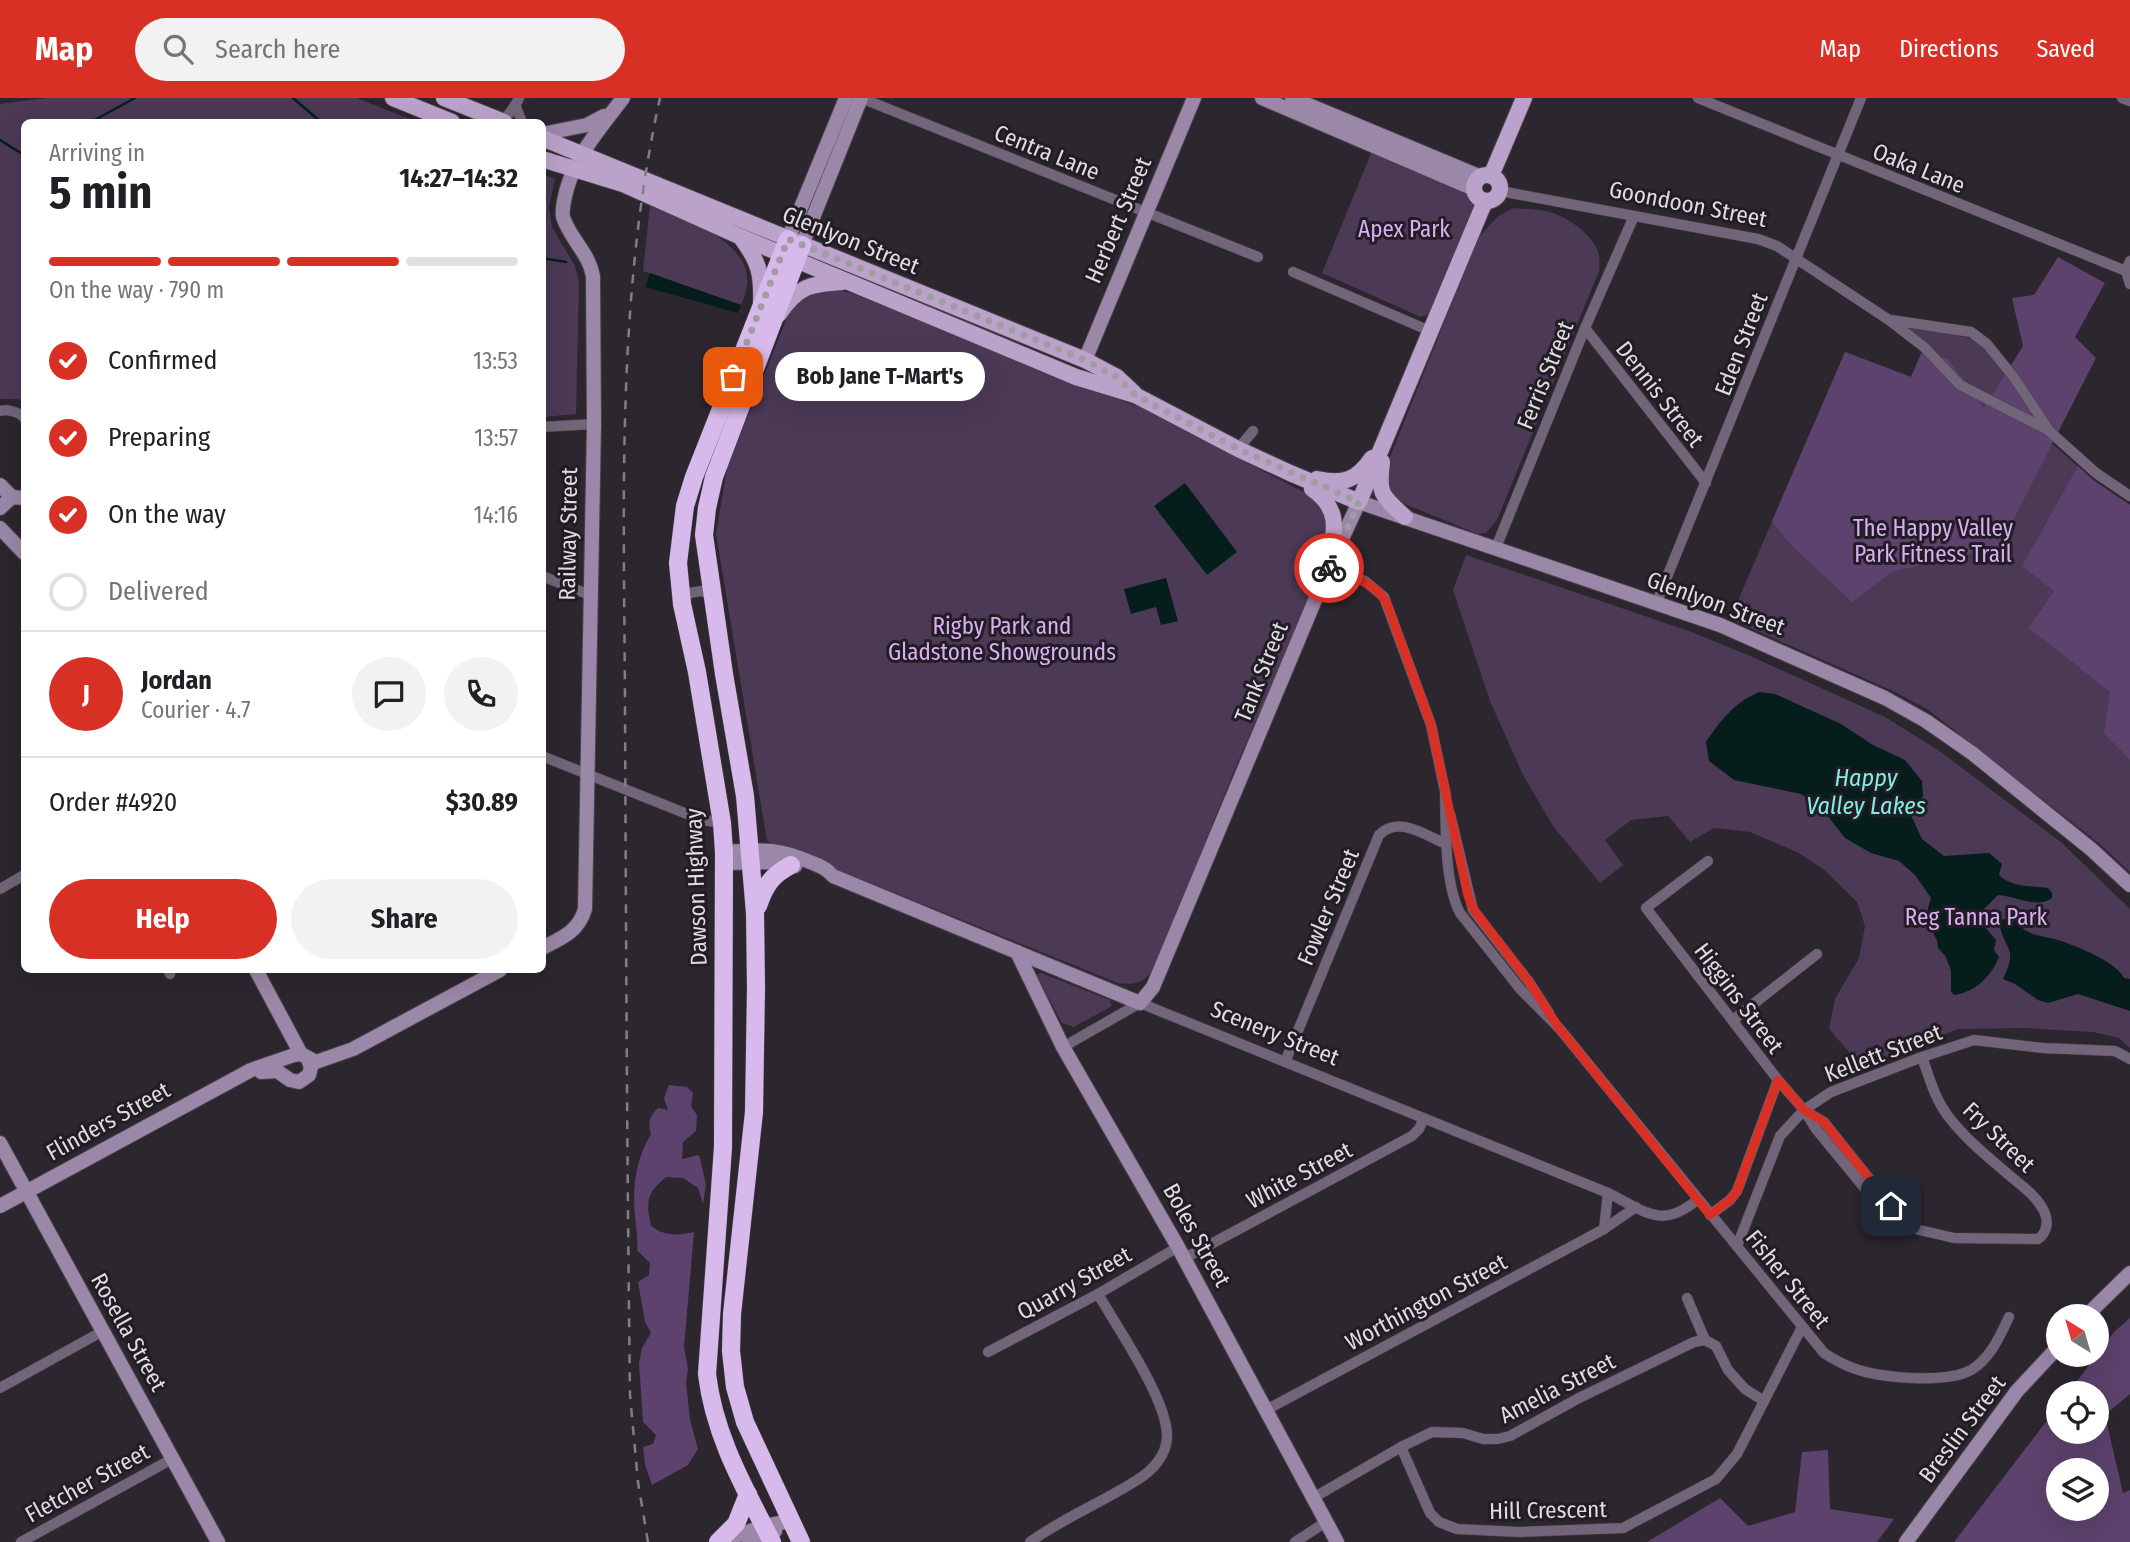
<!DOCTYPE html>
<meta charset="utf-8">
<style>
:root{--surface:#fff;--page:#f2f2f2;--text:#202124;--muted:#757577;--line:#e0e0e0;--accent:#d93025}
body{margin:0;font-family:"Fira Sans Condensed",sans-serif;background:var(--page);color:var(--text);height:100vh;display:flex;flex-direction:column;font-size:26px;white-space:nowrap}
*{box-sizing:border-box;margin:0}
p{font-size:23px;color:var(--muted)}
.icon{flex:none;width:38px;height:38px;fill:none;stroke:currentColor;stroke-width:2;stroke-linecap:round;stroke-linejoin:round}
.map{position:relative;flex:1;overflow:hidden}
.side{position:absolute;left:21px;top:21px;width:525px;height:854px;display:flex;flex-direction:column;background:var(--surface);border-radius:10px;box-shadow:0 7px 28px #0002}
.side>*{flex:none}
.needle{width:46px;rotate:323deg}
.fabs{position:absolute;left:2046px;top:1206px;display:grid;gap:14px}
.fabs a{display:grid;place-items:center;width:63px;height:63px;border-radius:50%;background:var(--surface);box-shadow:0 7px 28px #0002;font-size:35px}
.pin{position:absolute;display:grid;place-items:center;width:60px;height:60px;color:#fff;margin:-30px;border-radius:14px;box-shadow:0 4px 10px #0006}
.courier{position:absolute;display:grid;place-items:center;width:70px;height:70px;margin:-35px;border:5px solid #d93025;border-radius:50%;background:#fff;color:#222;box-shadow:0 2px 9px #0007}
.bubble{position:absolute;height:49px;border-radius:24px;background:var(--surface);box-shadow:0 7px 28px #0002;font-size:23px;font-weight:700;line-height:49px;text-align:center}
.summary em{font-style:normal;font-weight:700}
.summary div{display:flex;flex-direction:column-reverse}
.summary{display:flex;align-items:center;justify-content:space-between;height:119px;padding:0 28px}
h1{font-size:46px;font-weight:700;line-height:52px}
.bar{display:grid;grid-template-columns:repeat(4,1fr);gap:10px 7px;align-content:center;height:84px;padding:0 28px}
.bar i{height:9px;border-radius:5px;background:var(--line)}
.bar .selected{background:var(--accent)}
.bar p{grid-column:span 4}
.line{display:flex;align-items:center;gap:18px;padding:0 28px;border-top:2px solid var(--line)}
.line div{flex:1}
.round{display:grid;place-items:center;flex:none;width:74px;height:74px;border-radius:37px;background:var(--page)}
ol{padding:0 28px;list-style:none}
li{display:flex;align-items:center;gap:21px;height:77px}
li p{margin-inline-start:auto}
li .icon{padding:7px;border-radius:50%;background:var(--accent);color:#fff;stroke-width:4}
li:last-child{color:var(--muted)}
li i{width:38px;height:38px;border:4px solid var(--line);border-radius:50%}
.primary-button{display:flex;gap:14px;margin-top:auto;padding:14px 28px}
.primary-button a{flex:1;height:80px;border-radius:42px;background:var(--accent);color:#fff;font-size:28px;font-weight:700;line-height:80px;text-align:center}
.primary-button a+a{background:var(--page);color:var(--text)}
header{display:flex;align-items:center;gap:42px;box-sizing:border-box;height:98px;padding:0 35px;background:var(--accent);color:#fff}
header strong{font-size:33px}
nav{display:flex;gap:38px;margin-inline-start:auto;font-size:24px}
.search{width:490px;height:63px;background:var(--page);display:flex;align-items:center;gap:18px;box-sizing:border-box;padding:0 24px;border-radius:38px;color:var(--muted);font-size:26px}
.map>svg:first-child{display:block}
.green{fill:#4b3956}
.forest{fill:#5c426c;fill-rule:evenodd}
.water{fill:#061e1b}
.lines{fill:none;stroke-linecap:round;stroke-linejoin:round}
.stream{stroke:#061e1b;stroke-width:2.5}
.street-casing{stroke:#49434c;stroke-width:11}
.secondary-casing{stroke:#49434c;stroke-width:16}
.primary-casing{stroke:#49434c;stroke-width:18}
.highway-casing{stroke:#49434c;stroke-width:19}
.street{stroke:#726579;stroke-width:10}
.secondary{stroke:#9b87a7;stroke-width:14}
.primary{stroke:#bba2ca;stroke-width:16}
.highway{stroke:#d8b9eb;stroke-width:18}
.rail{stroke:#827e85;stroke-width:2.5;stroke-dasharray:9 9;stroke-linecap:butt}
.done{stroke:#a09ca3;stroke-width:7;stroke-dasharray:0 12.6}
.route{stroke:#d93025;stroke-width:9}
.labels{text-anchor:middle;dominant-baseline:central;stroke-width:6;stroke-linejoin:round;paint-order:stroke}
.street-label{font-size:23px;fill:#dfdce2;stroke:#221d25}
.park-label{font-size:23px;fill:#daaef3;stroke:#221d25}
.water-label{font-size:24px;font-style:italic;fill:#7eefe1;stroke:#221d25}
</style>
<header>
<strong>Map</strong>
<div class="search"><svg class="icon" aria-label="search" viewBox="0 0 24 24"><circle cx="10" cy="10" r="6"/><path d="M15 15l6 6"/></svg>Search here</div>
<nav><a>Map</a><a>Directions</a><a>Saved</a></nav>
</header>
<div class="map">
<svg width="2130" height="1444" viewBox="0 0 2130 1444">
<rect width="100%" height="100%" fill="#2c262f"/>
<g class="green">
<polygon points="46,0 357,0 417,24 24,24 24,305 18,301 0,301 0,6"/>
<polygon points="1372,53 1463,93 1469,98 1475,109 1429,216 1421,219 1322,175"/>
<polygon points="543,76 555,81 549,109 552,129 575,168 579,184 576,316 543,319"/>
<path d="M650,107c41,19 120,40 91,100l-98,-34z"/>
<path d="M1513,110c10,1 22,1 33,3 19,4 48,23 53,44 1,5 0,11 0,16l-102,249 -11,13 -8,1 -83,-34 -6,-8 -3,-25 92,-229 19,-21z"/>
<path d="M835,191l16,4 288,114 182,94 7,13 -2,46 -92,211 -80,197c-10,14 -18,18 -36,15l-351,-142 -51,-307 11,-66 63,-158c14,-15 26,-18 45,-21z"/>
<polygon points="1889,222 1973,241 1988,252 2045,339 2093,382 2130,407 2130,774 2101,747 1927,611 1893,593 1730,521 1845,254 1911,279 1924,249"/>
<polygon points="1466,457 1689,533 1748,557 1885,619 1938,652 2062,745 2130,811 2130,950 2119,940 2093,934 2024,930 1958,931 1862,969 1829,931 1835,901 1859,860 1865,828 1857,804 1823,771 1799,755 1750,734 1714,730 1690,744 1668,718 1631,722 1605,742 1623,767 1600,785 1553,728 1523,677 1490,603 1453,492"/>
<polygon points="1041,875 1110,902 1112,908 1074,929 1062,925 1038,880 1037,877"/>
</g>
<g class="forest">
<polygon points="2058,159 2105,185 2075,239 2096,260 2000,448 1892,474 1852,504 1790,446 1772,423 1845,254 1911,279 1921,256 1948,261 1984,310 2023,248 2012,200 2034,197"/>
<polygon points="2078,368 2093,382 2130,407 2130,662 2104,635 2110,594 2029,530 2054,493 2022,468"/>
<path d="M669,987l18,2 6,6 -2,13 6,9 -1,16 -13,11 -1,17 17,-4 7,29 -3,20 -5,-16 -15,-10 -17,-1c-20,17 -20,24 -15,49 14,10 26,10 43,6l-10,115 4,22 -2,13 4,38 8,29 -10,16 -36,20 -7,-21 -2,-17 10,-3 3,-9 -13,-13 -4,-59 3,-15 9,-15 -6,-11 -7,-40 11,-7 1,-12 -13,-13c1,-12 -1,-22 -2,-34 -3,-29 1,-57 16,-82 -3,-12 -2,-17 7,-26l10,2 -4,-12z"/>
<path d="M2130,1220v76l-25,21 18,78 7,-3v52h-176l104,-136v26h38v-39h-28l46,-61zM2096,1372v38h-38v-38z"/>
<polygon points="1828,1352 1830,1411 1894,1421 1877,1444 1647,1444 1720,1400 1748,1428 1795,1414 1802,1354"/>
</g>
<g class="water">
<polygon points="650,175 741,207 738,215 645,189"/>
<polygon points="1185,385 1237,454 1207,477 1154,408"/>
<polygon points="1166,480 1178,523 1161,527 1156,509 1131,516 1124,491"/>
<path d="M1759,594l16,2 66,30 32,21 32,15 17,21 1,15 -14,15 13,28 22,17 45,-3 13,11 -3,11c11,12 33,11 49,13l4,5v5c-15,11 -37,-2 -54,-3l-15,15v15l13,15 -2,10 5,7c-8,19 -23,35 -45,38l-3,-4v-20l-5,-14 -8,-9 -1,-8 -12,-21 6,-21 -16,-23 -16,-14 -28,-8 -26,-15 -22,-28 -22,-16 -67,-14 -25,-19 -3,-19c15,-22 28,-39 53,-50z"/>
<path d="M2004,821l13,2c10,17 28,14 44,20 18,6 55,21 63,37l6,1v32l-52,-17 -30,9 -10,-3 -23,-16 -12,-5c16,-34 1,-27 -4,-57z"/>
</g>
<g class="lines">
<g class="stream">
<polyline points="293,0 321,24"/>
<polyline points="91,24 135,0"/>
<polyline points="0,42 24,57"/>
<polyline points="542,160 566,164"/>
</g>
<g class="street-casing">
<g id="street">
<polyline points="861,0 1258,159"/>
<polyline points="1698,0 2126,173"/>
<polyline points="2122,0 2130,3"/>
<polyline points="516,9 522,24"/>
<path d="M504,24c4,-9 11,-14 15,-24"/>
<polyline points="1500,93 1758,141 1777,148 1889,222 1924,249 1960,287 2048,332 2096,375 2130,398"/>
<polyline points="2126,173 2130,186"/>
<polyline points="2126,173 2130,163"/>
<polyline points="1293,174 1430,233"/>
<polyline points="1891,222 1971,234 1987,246 2015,281 2048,331"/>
<polyline points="1585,230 1706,385"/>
<path d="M0,313c7,-2 20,1 24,7"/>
<polyline points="542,329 594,326"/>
<polyline points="1238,351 1253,333"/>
<polyline points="1495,452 1585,230 1634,118"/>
<polyline points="1328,471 1365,483 1384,499 1431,627 1446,698"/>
<polyline points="542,478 590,497"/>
<polyline points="682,506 689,495 702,493 712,498"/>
<polyline points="1656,506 1861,0"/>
<polyline points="542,658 702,722 722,725"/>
<path d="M1445,694c1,35 -1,90 15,121l61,77 38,38 265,325c9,6 18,11 29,15 27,10 92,16 118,2 19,-11 29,-34 38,-53"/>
<polyline points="1450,716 1473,812 1529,884 1549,915"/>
<path d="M1708,763l-62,47 132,172 26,30 12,19 69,84 26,15 43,10 84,1c9,-6 11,-18 6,-28 -9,-18 -28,-29 -42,-42 -19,-16 -39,-33 -54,-53 -13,-17 -19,-39 -26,-59"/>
<polyline points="0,791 24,777"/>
<polyline points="168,872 170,876"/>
<polyline points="1733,922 1817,856"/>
<path d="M1063,949l77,-44 468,190c37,18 53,37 89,7"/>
<path d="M1285,964l94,-227c19,-20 46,0 67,9"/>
<polyline points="1807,1014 1824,1024 1891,1108 1896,1122"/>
<polyline points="1710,1117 1730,1102 1737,1093 1778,982"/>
<polyline points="1604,1131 1608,1095"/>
<polyline points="1737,1148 1780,1038 1804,1012 1831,994 1922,959 1974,942 2043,950 2115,953 2130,961"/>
<polyline points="1185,1160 1412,1038 1419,1031 1424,1020"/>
<polyline points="1687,1200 1705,1242 1716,1248 1728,1272 1745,1291 1764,1303"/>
<polyline points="988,1254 1098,1196 1178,1149"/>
<polyline points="0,1290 103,1233"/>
<polyline points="1266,1312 1604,1131 1636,1109"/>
<polyline points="1401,1349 1430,1415 1439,1424 1457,1431 1520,1434 1623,1430 1716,1381 1737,1356 1802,1229"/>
<polyline points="1313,1400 1401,1349 1432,1334 1463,1335 1483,1341 1498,1341 1510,1338 1579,1300 1694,1244 1705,1242"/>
<polyline points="21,1444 172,1361"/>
<path d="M1030,1444c33,-24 73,-40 107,-62 15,-9 29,-24 30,-42 2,-36 -50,-111 -69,-144"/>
<polyline points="1295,1444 1326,1424"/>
</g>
</g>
<g class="secondary-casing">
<g id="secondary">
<polyline points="1262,0 1474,91"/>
<polyline points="1292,0 1481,79"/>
<polyline points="542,36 587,27 604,18"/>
<polyline points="788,141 846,0"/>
<polyline points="802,147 861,0"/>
<polyline points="1085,262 1194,0"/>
<polyline points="0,387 12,399"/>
<polyline points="0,410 12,399 24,400"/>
<polyline points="0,430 24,455"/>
<path d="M724,754c37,-2 51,-5 86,10 10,4 16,6 23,14l307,127 13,-16 175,-418 31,-67 361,123 165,73 41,23 46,32 119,96 39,36"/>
<polyline points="724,765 775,764 795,768"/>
<path d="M542,850c20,-10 37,-17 43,-39l9,-485 -1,-148c-4,-23 -23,-37 -30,-59 -1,-4 0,-10 1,-16 7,-41 35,-71 59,-103"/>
<polyline points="1017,854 1063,949 1178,1149 1337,1444"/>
<polyline points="256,872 301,956"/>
<polyline points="261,974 277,973 290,982 299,984 309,977 311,969 308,961"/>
<polyline points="0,1045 218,1444"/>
<polyline points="0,1108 251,972 294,957 301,956 316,964 353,951 500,872"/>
<polyline points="2086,1218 2130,1175"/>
<polyline points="719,1444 764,1428 791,1423"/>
<polyline points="749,1444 775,1433"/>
<polyline points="1906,1444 2017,1293 2058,1249"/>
</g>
</g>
<g class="primary-casing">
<g id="primary">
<polyline points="393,0 452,24"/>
<polyline points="444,0 504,24"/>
<polyline points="542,40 1085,262 1117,279 1134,295"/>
<polyline points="542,61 623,86 741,139 1076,279 1135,297 1238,351 1290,375 1359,404 1485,103"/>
<circle cx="1487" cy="90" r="13"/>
<polyline points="1491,78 1524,0"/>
<path d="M742,141c17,23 20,35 19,63"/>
<path d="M779,216c19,-28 31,-30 63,-32"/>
<path d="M1382,364c-4,32 -1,33 23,55"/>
<path d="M1317,381c27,6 40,1 55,-21"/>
<path d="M1312,391c32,22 21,46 16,80"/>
</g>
</g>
<g class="highway-casing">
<g id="highway">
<path d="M758,808c7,-21 14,-31 33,-41"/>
<polyline points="718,1444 736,1426 748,1396"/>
<path d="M772,1444c-28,-55 -58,-107 -65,-168l16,-227 1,-295 -2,-29 -25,-151 -15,-68 -4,-41 7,-57 9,-29 94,-238"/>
<polyline points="801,1444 745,1324 735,1289 731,1253 732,1216 754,1014 756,889 755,815 745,698 724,576 704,437 707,410 714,379 802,147"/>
</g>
</g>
<use href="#street" class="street"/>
<use href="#secondary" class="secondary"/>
<use href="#primary" class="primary"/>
<use href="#highway" class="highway"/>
<path class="rail" d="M648,1444l-10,-60 -8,-87c-3,-230 -4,-461 -5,-692 -1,-203 -9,-406 35,-605"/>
</g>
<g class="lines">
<polyline class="done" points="733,279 788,141 1085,262 1117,279 1135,297 1238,351 1359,404 1329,470"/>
<path class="route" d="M1329,470c20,10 46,12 58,36l44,121 37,171 6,14 55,72 30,46 138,171 13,16 20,-15 7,-9 41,-111 26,30 20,12 67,84"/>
</g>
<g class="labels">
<g class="street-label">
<text transform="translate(1047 54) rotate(22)">Centra Lane</text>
<text transform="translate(1919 70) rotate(22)">Oaka Lane</text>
<text transform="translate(1688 106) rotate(11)">Goondoon Street</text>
<text transform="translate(1118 122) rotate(-67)">Herbert Street</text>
<text transform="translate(851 142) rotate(22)">Glenlyon Street</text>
<text transform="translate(1741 246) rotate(-69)">Eden Street</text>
<text transform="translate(1545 277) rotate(-68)">Ferris Street</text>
<text transform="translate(1660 296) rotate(52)">Dennis Street</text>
<text transform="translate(568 436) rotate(-89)">Railway Street</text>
<text transform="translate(1716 505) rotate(20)">Glenlyon Street</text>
<text transform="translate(1261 574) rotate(-68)">Tank Street</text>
<text transform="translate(696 789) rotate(-92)">Dawson Highway</text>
<text transform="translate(1328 809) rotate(-67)">Fowler Street</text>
<text transform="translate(1739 900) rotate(53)">Higgins Street</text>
<text transform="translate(1275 935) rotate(22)">Scenery Street</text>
<text transform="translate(1883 955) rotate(-21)">Kellett Street</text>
<text transform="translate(108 1023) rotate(-29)">Flinders Street</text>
<text transform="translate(1999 1039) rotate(44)">Fry Street</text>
<text transform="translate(1299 1077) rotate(-28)">White Street</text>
<text transform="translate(1197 1137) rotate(61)">Boles Street</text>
<text transform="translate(1788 1181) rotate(51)">Fisher Street</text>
<text transform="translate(1074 1185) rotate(-29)">Quarry Street</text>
<text transform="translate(1426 1204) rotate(-28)">Worthington Street</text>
<text transform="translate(129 1234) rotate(61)">Rosella Street</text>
<text transform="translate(1557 1290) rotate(-27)">Amelia Street</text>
<text transform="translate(1962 1331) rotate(-53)">Breslin Street</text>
<text transform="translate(87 1385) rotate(-29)">Fletcher Street</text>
<text transform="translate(1548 1412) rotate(-1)">Hill Crescent</text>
</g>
<g class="park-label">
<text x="1404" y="131">Apex Park</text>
<text x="1933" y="430">The Happy Valley<tspan x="1933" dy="26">Park Fitness Trail</tspan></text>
<text x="1002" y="528">Rigby Park and<tspan x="1002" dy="26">Gladstone Showgrounds</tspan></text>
<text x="1976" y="819">Reg Tanna Park</text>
</g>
<g class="water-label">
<text x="1866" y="680">Happy<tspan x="1866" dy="28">Valley Lakes</tspan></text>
</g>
</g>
</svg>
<div class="fabs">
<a><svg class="needle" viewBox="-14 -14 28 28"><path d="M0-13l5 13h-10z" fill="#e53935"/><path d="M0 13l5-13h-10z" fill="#757577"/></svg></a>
<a><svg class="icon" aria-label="locate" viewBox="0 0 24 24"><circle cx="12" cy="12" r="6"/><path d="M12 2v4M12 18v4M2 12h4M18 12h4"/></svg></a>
<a><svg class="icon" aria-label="layers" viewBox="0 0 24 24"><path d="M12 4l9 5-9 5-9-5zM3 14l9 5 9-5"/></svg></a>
</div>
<div class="pin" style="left:733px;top:279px;background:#ea580c"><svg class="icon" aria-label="bag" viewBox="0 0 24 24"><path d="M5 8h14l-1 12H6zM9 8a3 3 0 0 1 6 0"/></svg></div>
<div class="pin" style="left:1891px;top:1108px;background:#1f2937"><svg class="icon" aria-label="home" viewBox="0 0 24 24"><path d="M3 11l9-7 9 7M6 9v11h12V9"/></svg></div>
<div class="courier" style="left:1329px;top:470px"><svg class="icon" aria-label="bike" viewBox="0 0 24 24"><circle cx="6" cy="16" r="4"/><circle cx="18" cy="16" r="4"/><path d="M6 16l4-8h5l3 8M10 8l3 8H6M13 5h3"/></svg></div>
<div class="bubble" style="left:775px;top:254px;width:210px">Bob Jane T-Mart's</div>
<section class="side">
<div class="summary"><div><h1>5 min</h1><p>Arriving in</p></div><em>14:27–14:32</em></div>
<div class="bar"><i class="selected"></i><i class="selected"></i><i class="selected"></i><i></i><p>On the way · 790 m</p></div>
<ol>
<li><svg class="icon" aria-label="check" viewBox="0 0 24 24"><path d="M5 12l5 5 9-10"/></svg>Confirmed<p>13:53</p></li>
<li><svg class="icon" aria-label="check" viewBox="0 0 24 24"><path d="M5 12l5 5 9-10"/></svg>Preparing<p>13:57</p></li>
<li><svg class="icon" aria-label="check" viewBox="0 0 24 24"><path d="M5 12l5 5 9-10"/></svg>On the way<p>14:16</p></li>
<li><i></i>Delivered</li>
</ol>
<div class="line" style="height:126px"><b class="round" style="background:var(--accent);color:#fff">J</b><div><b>Jordan</b><p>Courier · 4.7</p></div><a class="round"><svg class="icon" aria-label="chat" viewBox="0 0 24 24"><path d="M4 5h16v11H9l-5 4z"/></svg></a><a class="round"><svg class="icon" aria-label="phone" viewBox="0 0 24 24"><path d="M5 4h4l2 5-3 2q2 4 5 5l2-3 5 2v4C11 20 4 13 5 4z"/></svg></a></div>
<div class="line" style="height:91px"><div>Order #4920</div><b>$30.89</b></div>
<div class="primary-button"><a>Help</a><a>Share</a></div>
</section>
</div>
